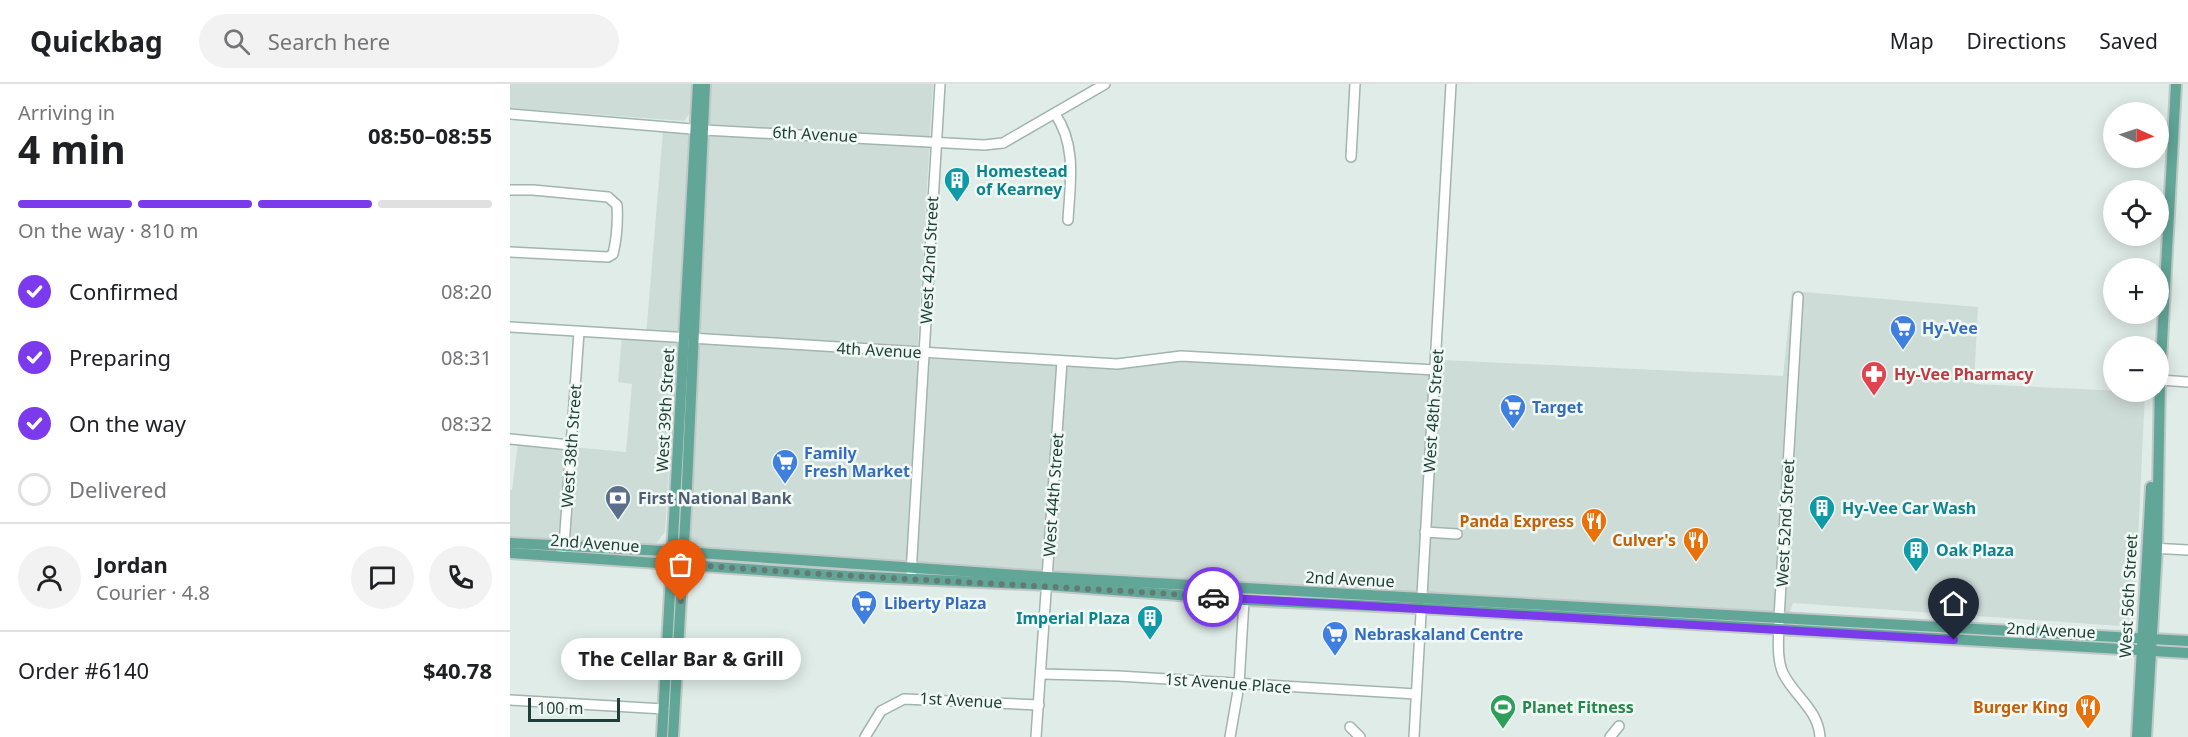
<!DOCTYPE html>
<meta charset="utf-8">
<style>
:root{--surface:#fff;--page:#f2f2f2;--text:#202124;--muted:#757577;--line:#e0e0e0;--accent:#7c3aed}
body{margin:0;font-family:"Noto Sans",sans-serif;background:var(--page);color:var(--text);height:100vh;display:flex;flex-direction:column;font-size:22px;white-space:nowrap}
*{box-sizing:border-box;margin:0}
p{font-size:20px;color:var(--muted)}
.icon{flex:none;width:33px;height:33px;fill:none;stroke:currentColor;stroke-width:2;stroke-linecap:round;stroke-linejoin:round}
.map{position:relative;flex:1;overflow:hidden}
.drawer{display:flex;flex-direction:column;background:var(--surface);width:510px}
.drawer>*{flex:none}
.needle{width:39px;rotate:93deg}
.fabs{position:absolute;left:1593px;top:18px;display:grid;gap:12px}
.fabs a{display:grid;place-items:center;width:66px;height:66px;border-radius:50%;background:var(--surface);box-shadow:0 3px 15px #0003;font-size:30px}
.scale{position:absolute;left:18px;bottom:15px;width:92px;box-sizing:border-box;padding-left:6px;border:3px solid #1f3e37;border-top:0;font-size:16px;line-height:21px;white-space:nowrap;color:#1f3e37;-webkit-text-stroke:4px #f1f9f5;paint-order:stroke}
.pin{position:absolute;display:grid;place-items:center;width:51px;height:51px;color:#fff;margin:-62px -26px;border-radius:50% 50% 50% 0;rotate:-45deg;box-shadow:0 0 6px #0007}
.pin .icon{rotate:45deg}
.courier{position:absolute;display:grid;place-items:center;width:60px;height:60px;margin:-30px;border:4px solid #7c3aed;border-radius:50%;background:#fff;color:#222;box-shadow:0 2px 8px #0007}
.bubble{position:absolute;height:42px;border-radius:21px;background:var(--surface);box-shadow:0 3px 15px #0003;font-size:20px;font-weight:700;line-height:42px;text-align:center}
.head em{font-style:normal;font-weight:700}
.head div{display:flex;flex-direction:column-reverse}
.head{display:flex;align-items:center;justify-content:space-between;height:102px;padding:0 18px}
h1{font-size:39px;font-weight:700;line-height:45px}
.bar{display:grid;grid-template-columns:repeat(4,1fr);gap:9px 6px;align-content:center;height:72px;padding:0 18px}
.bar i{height:8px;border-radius:4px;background:var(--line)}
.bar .active{background:var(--accent)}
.bar p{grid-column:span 4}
.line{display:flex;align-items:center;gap:15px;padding:0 18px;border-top:2px solid var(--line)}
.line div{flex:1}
.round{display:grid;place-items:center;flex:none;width:63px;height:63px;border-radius:32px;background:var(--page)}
ol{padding:0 18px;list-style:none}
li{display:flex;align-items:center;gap:18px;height:66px}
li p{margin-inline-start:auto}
li .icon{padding:6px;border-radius:50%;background:var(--accent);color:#fff;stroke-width:4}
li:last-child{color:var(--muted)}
li i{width:33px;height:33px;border:3px solid var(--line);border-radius:50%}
header{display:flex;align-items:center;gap:36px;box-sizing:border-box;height:84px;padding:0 30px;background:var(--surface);border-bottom:2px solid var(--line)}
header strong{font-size:28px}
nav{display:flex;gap:33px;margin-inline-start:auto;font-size:21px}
.search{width:420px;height:54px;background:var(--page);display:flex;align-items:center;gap:15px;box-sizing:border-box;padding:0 21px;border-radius:33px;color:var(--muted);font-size:22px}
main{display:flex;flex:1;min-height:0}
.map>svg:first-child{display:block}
.built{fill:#cedcd7}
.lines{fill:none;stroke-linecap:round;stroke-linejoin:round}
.minor-casing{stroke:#a2b4af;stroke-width:12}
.major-casing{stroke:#c0c9c7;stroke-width:14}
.minor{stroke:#fff;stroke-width:9}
.major{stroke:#61a697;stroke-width:10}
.done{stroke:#637b75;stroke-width:6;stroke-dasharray:0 10.8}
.route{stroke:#7c3aed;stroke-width:8}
.labels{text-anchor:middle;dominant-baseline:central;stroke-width:5;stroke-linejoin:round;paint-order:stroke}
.street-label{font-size:16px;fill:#1f3e37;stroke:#f1f9f5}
.culture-label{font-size:16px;font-weight:bold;fill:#0d838f;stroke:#f1f9f5;text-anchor:start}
.shop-label{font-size:16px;font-weight:bold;fill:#366cbe;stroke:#f1f9f5;text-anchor:start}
.health-label{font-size:16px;font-weight:bold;fill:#be3a42;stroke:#f1f9f5;text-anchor:start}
.service-label{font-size:16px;font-weight:bold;fill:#4e5e75;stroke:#f1f9f5;text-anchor:start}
.food-label{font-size:16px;font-weight:bold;fill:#c56008;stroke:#f1f9f5;text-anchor:end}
.leisure-label{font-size:16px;font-weight:bold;fill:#27864d;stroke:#f1f9f5;text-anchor:start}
</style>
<header>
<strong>Quickbag</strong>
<div class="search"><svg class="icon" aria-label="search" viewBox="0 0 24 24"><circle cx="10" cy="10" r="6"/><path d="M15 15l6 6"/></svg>Search here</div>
<nav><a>Map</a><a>Directions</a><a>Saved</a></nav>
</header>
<main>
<section class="drawer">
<div class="head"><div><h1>4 min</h1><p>Arriving in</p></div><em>08:50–08:55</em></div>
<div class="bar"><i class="active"></i><i class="active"></i><i class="active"></i><i></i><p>On the way · 810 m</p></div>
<ol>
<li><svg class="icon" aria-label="check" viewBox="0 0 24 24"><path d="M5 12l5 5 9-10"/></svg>Confirmed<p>08:20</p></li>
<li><svg class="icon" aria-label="check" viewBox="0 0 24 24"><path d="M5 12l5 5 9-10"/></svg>Preparing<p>08:31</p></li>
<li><svg class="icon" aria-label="check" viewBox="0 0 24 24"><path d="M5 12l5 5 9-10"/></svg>On the way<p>08:32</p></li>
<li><i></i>Delivered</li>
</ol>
<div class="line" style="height:108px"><a class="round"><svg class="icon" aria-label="person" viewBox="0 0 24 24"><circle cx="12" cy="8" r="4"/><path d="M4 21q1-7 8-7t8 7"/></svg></a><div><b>Jordan</b><p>Courier · 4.8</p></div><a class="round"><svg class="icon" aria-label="chat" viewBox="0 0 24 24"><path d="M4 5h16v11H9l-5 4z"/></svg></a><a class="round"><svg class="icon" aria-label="phone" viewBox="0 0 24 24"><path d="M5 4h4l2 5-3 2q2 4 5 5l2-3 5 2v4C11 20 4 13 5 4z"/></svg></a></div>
<div class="line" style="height:78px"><div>Order #6140</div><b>$40.78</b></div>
</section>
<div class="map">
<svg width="1678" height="653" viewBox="0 0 1678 653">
<rect width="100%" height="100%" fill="#e0ece8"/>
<g class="built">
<polygon points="0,0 183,0 181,28 174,37 0,24"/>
<polygon points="200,0 423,0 407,274 607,285 660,277 933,290 932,276 1273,292 1282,207 1468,223 1464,300 1635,308 1624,543 1283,519 1279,530 174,468"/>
<polygon points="153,47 176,47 180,51 155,448 145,461 0,452 0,406 2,406 8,358 116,368 122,300 108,298 112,251 136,252"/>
</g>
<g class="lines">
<g class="minor-casing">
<g id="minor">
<polyline points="0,30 194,46 474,61 493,59 595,0"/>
<path d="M545,30c22,31 15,70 13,106"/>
<polyline points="841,73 845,0"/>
<path d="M0,106h23l75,7 9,8c1,17 0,32 -4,49l-5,3 -98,-5"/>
<path d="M1288,213l-19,321c0,17 -3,40 4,55 11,23 35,36 37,64"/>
<polyline points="0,243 607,280 671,272 926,286"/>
<polyline points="1650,296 1678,298"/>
<polyline points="0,355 60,361"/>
<polyline points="915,448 947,450"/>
<polyline points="1641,464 1678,466"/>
<polyline points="51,466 54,462 69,248"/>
<polyline points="401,490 430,0"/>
<polyline points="531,590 608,592 906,610"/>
<polyline points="0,616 154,625"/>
<polyline points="840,643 850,653"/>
<polyline points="355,653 371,627 394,615 529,621"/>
<polyline points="526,653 552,277"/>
<polyline points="720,653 729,601 734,516"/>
<polyline points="904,653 941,0"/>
<polyline points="1100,653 1109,642"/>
</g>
</g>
<g class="major-casing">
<g id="major">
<polyline points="0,459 174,468 537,493 1678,557"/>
<polyline points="0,469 337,492 537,501 734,516 911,524 1678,569"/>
<polyline points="152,653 188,0"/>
<polyline points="163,653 176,424 195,0"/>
<polyline points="1627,653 1641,403"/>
<polyline points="1636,653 1647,464 1650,296 1666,0"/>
</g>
</g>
<use href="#minor" class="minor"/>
<use href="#major" class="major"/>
</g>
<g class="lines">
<path class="done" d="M171,517l2,-37c177,15 353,20 530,33"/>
<polyline class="route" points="703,513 1444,556"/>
</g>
<defs>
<g id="building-pin" transform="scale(1.35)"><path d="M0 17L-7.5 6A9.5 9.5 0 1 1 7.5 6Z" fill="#0f9aa8" stroke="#f1f9f5"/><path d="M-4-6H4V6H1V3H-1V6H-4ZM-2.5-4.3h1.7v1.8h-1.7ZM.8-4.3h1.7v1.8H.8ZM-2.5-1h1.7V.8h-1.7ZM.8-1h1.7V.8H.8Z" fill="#fff"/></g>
<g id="supermarket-pin" transform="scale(1.35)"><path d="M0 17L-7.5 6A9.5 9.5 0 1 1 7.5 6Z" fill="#3f7fe0" stroke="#f1f9f5"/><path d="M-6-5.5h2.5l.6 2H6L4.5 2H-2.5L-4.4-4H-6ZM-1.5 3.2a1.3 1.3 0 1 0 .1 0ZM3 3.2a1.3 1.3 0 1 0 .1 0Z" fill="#fff"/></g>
<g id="pharmacy-pin" transform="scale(1.35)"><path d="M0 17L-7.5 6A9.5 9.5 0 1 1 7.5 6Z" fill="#e0444e" stroke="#f1f9f5"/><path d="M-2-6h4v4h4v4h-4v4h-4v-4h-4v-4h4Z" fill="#fff"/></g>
<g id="bank-pin" transform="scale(1.35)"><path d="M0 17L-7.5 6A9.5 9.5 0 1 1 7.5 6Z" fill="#5c6f8a" stroke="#f1f9f5"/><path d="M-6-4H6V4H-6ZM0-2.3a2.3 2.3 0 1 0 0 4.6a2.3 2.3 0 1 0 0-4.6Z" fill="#fff"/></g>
<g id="restaurant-pin" transform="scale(1.35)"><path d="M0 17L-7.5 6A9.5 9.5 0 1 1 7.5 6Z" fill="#e8710a" stroke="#f1f9f5"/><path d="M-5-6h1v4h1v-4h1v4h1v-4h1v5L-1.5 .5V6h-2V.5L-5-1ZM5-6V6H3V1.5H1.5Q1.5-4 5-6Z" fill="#fff"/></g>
<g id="stadium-pin" transform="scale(1.35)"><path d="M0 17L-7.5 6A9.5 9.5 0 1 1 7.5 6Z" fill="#2e9e5b" stroke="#f1f9f5"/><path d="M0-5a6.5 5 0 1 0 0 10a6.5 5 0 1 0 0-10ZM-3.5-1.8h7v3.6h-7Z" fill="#fff"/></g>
</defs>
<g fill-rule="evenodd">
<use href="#building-pin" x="447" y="96"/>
<use href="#supermarket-pin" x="1393" y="244"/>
<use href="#pharmacy-pin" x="1364" y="290"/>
<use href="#supermarket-pin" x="1003" y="323"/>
<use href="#supermarket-pin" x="275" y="378"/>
<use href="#bank-pin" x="108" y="414"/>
<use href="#building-pin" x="1312" y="424"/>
<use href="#restaurant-pin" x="1084" y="437"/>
<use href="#restaurant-pin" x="1186" y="456"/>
<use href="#building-pin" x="1406" y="466"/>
<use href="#supermarket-pin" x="354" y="519"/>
<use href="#building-pin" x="640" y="534"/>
<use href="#supermarket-pin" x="825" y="550"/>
<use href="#stadium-pin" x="993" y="623"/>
<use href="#restaurant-pin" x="1578" y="623"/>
</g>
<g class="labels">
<g class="street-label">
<text transform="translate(305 50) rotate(3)">6th Avenue</text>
<text transform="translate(419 176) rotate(-87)">West 42nd Street</text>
<text transform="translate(369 266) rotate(3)">4th Avenue</text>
<text transform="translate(155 326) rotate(-87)">West 39th Street</text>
<text transform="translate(923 327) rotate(-86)">West 48th Street</text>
<text transform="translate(61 362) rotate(-86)">West 38th Street</text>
<text transform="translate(543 411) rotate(-86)">West 44th Street</text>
<text transform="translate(1275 439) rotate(-87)">West 52nd Street</text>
<text transform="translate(85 459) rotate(4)">2nd Avenue</text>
<text transform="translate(840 495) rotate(3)">2nd Avenue</text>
<text transform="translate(1618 512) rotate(-87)">West 56th Street</text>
<text transform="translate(1541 546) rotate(3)">2nd Avenue</text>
<text transform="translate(718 599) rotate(4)">1st Avenue Place</text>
<text transform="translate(451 616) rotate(3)">1st Avenue</text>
</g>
<g class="culture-label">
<text x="466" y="87">Homestead<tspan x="466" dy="18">of Kearney</tspan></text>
<text x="1332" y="424">Hy-Vee Car Wash</text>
<text x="1426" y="466">Oak Plaza</text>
<text x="620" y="534" text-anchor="end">Imperial Plaza</text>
</g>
<g class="shop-label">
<text x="1412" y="244">Hy-Vee</text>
<text x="1022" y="323">Target</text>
<text x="294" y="369">Family<tspan x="294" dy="18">Fresh Market</tspan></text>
<text x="374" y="519">Liberty Plaza</text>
<text x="844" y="550">Nebraskaland Centre</text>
</g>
<g class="health-label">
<text x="1384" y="290">Hy-Vee Pharmacy</text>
</g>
<g class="service-label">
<text x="128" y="414">First National Bank</text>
</g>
<g class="food-label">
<text x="1064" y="437">Panda Express</text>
<text x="1166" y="456">Culver's</text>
<text x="1558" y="623">Burger King</text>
</g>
<g class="leisure-label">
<text x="1012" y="623">Planet Fitness</text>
</g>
</g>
</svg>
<div class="fabs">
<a><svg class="needle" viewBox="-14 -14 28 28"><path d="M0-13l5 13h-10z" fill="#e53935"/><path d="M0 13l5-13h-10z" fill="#757577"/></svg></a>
<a><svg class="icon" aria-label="locate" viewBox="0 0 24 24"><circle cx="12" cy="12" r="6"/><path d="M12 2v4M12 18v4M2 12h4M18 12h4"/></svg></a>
<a>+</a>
<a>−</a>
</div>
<div class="scale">100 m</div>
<div class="pin" style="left:171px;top:517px;background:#ea580c"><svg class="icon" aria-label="bag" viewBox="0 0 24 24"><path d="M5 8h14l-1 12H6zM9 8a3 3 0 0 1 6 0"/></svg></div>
<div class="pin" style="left:1444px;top:556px;background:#1f2937"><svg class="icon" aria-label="home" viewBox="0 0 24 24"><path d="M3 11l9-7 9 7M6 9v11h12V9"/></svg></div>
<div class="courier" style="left:703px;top:513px"><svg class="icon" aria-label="car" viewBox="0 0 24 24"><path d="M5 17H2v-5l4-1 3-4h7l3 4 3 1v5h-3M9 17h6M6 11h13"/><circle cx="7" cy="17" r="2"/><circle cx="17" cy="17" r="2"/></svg></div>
<div class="bubble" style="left:51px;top:554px;width:240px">The Cellar Bar &amp; Grill</div>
</div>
</main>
